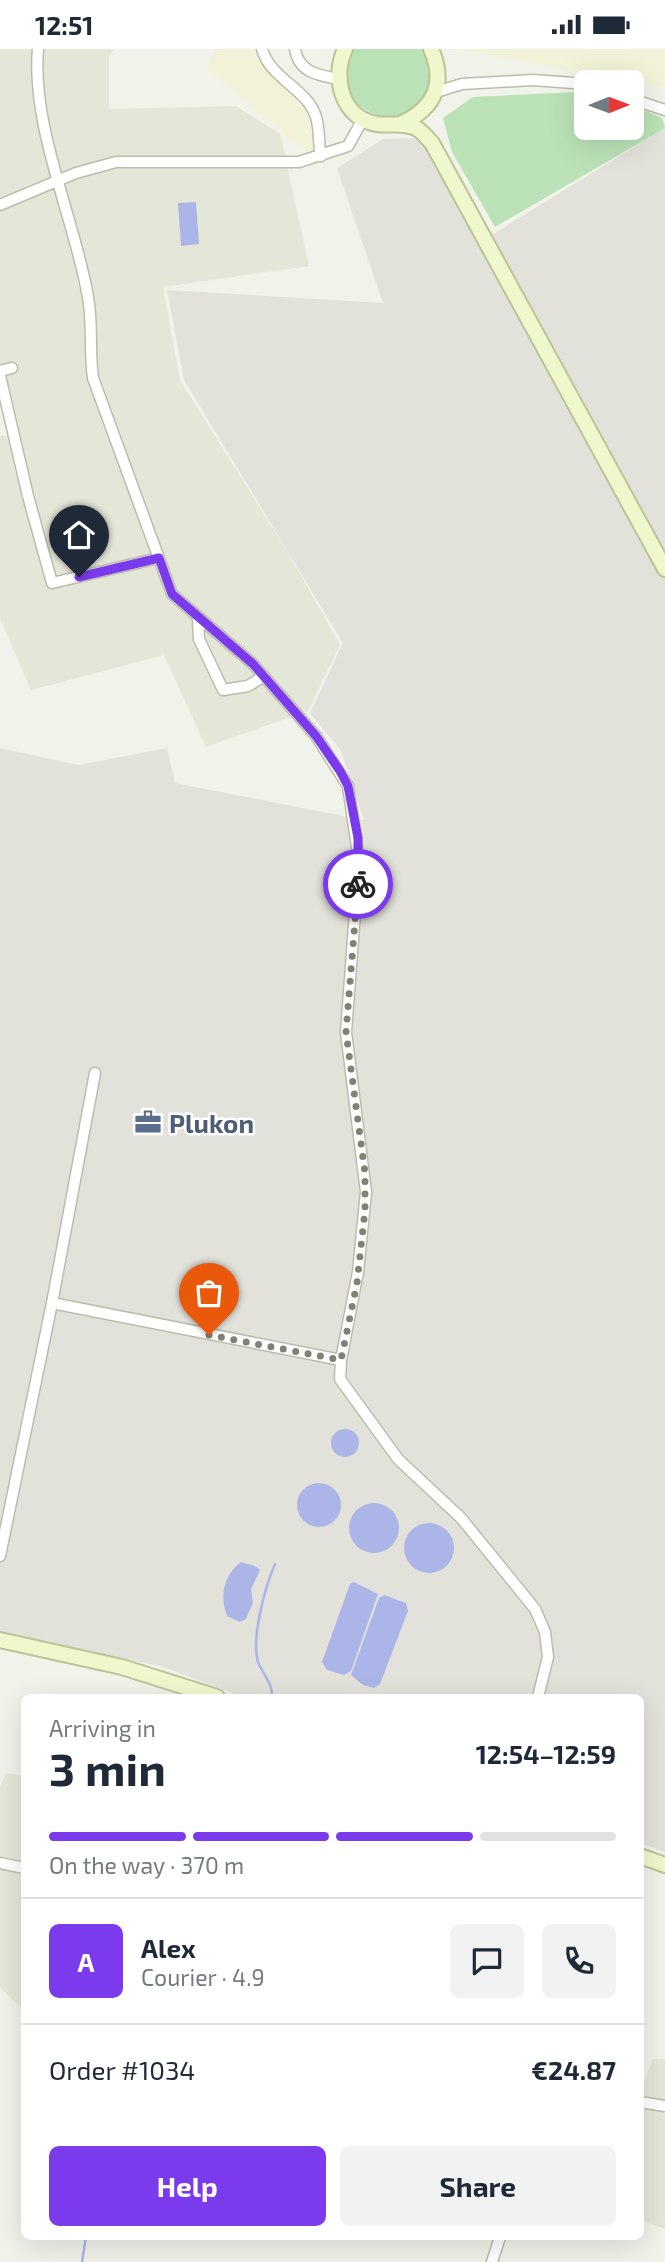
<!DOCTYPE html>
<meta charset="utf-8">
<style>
:root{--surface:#fff;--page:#f2f2f3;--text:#1f2937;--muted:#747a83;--line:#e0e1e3;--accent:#7c3aed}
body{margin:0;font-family:"Exo 2",sans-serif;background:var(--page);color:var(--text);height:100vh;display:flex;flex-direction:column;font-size:26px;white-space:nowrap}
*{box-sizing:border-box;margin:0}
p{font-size:23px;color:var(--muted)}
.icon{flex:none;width:38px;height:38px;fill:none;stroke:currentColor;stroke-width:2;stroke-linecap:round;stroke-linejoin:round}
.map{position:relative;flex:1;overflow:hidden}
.sheet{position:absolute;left:21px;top:1645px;width:623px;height:546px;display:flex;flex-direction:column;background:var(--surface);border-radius:10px;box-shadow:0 7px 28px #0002}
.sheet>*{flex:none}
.needle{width:46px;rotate:89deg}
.buttons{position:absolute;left:574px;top:21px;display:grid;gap:14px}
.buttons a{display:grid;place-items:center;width:70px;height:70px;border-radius:10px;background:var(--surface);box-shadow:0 7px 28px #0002;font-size:35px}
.pin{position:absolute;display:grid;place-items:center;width:60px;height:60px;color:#fff;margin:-72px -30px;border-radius:50% 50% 50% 0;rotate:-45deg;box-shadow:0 0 7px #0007}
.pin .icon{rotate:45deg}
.courier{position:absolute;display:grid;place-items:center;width:70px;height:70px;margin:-35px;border:5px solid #7c3aed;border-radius:50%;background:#fff;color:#222;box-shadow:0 2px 9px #0007}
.head em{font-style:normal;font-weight:700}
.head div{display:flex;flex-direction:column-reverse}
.head{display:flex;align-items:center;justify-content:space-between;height:119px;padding:0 28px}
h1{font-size:46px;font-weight:700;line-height:52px}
.bar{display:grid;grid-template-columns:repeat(4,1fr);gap:10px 7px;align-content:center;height:84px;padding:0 28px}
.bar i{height:9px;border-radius:5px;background:var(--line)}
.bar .on{background:var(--accent)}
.bar p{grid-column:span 4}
.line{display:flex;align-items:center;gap:18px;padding:0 28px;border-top:2px solid var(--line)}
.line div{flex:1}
.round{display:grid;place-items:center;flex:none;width:74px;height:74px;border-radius:10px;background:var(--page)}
.action{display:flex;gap:14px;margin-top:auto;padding:14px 28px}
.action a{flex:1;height:80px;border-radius:10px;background:var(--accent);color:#fff;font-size:28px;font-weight:700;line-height:80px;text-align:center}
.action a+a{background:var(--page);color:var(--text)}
.status{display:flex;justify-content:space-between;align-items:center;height:49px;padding:0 35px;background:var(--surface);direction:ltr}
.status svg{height:19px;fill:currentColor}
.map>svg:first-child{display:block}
.residential{fill:#e4e6d8}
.commercial{fill:#f1f2d7}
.industrial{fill:#e2e2da}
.green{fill:#bbe2b6}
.water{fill:#acb5e8}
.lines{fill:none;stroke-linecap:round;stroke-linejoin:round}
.stream{stroke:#acb5e8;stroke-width:2.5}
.street-casing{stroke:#bbbdac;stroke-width:13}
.secondary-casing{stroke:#bcc497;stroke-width:18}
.street{stroke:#fff;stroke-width:10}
.secondary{stroke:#eff8cd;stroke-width:14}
.done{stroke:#818276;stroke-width:7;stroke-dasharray:0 12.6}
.route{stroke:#7c3aed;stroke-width:9}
.labels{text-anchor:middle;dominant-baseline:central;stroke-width:5;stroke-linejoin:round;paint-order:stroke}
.service-label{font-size:26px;font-weight:bold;fill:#4e5e75;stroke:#fff;text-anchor:start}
</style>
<div class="status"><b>12:51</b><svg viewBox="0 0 49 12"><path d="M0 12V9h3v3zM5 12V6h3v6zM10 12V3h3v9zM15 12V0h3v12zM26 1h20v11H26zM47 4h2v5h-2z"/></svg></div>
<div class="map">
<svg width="665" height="2213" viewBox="0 0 665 2213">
<rect width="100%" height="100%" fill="#f1f2e9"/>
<g class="residential">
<polygon points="0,0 114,0 109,7 109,60 236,57 280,85 309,217 163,238 180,331 290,507 340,596 308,662 206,698 164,606 31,641 0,570 0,387 12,386 0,325"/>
<polygon points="6,1724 24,1727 24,1962 0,1938 0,1739"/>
<polygon points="653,2010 665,2010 665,2180 641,2171 641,2041"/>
</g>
<g class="commercial">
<polygon points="216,0 264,0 264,9 316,67 318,96 309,105 207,20"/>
<polygon points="454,0 665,0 665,38"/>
</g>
<polygon class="industrial" points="665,79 665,1803 641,1794 640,1648 243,1648 161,1617 0,1586 0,699 79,716 167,699 175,734 364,771 341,702 310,664 343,594 184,331 167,241 383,254 337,119 383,90 418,89 493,185"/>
<g class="green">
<path d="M351,0h72c7,10 9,25 5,37 -21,61 -110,20 -77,-37z"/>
<polygon points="585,35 586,79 632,79 632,56 662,69 665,79 495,178 452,103 443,69 473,48 578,43"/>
</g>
<g class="water">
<polygon points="196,153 199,195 181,197 178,154"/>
<circle cx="345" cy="1394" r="14"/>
<circle cx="319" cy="1456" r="22"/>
<circle cx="374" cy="1479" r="25"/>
<circle cx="429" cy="1499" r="25"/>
<path d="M241,1513l14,4 5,4 -9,19 2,14 -7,16 -6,3 -13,-6c-8,-21 -3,-41 14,-54z"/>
<polygon points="354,1533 378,1545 351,1622 344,1626 327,1621 322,1613 350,1535"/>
<polygon points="384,1546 406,1554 408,1562 380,1635 374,1639 363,1636 351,1626 379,1549"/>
</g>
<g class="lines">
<g class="stream">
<path d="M272,1648c1,-13 -9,-23 -14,-35 -7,-24 7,-75 17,-98"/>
<polyline points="82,2213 86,2188"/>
</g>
<g class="street-casing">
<g id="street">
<path d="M38,0c-7,78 37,171 50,248 5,27 1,54 5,81l79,216 81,70 63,72 32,50 11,74 -13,172 20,160 -8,80 -17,88 -1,19 58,80 63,59 74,91 10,23 3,25 -10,40"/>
<path d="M262,0c8,30 46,40 54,68 4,12 2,26 5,39"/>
<path d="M295,0c4,24 23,26 43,30"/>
<polyline points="436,43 462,35 533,31 586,35"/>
<polyline points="632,50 665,61"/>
<polyline points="0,156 76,124 116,113 299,113 348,97 363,70"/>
<polyline points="0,322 12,319"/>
<polyline points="0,327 28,447 52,534 159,509"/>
<polyline points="198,570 199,590 223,641 248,637 264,627"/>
<polyline points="52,1254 341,1311"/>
<polyline points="0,1507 52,1254 95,1024"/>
<polyline points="0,1814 24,1819"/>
<polyline points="640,2053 665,2057"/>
<polyline points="492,2213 500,2188"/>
</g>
</g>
<g class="secondary-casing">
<g id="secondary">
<path d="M345,0c-13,28 -4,69 32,75 14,2 26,-2 39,4 6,3 11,10 16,15l233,426"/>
<path d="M402,74c33,-15 44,-40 29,-74"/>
<polyline points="0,1591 122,1618 217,1648"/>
<polyline points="640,1807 665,1816"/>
</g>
</g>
<use href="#street" class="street"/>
<use href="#secondary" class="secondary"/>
</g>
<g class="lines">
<polyline class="done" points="209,1286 341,1311 357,1234 365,1161 365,1124 346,983 358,835"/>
<polyline class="route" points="79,528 159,509 172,545 253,615 316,687 340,722 348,737 358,789 358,835"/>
</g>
<defs>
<g id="office-bare" transform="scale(2.1)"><path d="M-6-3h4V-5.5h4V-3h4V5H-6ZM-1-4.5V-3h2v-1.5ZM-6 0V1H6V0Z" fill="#5c6f8a" stroke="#fff" stroke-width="2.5" paint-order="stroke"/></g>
</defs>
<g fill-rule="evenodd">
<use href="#office-bare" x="148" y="1073"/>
</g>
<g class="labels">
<g class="service-label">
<text x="169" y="1073">Plukon</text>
</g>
</g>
</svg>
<div class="buttons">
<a><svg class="needle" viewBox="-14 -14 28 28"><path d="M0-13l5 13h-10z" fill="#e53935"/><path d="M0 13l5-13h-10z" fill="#747a83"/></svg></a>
</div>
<div class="pin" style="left:209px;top:1286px;background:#ea580c"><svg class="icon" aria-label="bag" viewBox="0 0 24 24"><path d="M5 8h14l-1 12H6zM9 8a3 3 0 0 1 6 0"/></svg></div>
<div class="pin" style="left:79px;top:528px;background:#1f2937"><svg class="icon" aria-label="home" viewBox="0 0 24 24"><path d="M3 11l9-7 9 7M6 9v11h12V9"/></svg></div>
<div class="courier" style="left:358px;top:835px"><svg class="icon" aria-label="bike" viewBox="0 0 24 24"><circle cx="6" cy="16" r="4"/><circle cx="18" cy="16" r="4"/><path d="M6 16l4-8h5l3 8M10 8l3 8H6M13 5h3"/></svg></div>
<section class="sheet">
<div class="head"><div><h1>3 min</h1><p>Arriving in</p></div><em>12:54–12:59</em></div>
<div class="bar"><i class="on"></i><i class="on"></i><i class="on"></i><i></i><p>On the way · 370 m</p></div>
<div class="line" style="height:126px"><b class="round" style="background:var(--accent);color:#fff">A</b><div><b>Alex</b><p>Courier · 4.9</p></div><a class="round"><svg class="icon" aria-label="chat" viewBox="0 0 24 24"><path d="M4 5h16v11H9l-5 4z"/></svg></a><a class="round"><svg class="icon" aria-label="phone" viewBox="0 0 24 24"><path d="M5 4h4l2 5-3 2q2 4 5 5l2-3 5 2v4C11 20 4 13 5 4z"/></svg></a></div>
<div class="line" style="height:91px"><div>Order #1034</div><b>€24.87</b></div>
<div class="action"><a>Help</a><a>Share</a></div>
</section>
</div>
